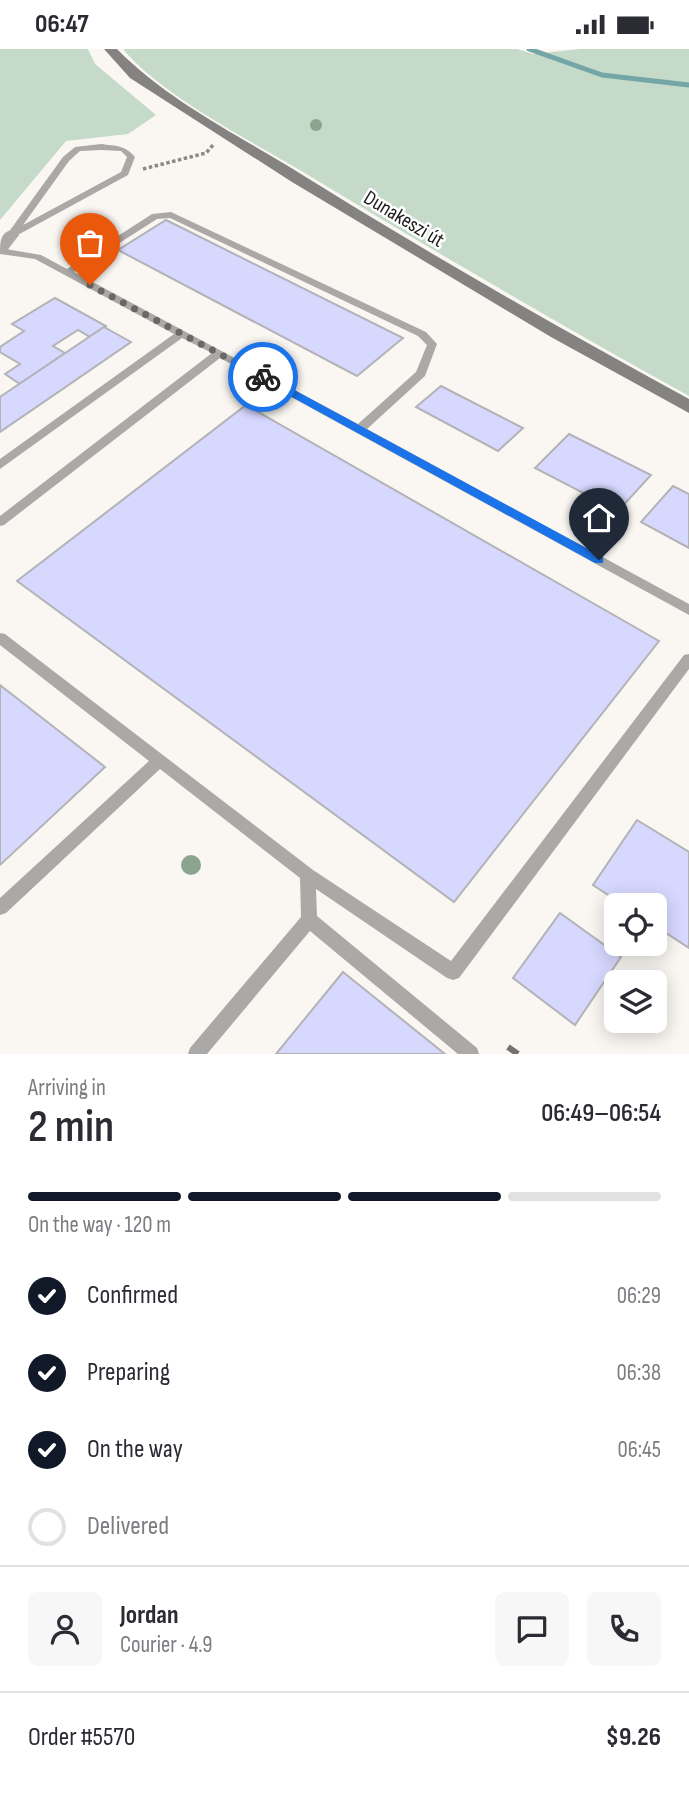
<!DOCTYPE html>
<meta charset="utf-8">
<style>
:root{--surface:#fff;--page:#f7f7f7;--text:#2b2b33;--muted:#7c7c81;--line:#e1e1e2;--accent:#111827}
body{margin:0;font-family:"Sofia Sans Condensed",sans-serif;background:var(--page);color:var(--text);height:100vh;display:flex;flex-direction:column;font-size:26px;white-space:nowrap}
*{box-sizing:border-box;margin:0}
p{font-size:23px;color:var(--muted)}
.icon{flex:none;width:38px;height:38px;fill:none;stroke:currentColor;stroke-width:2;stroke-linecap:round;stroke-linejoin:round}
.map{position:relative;height:1005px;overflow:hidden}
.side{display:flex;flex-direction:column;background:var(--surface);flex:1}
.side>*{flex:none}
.fabs{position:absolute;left:604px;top:844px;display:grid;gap:14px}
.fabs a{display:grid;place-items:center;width:63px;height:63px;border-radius:10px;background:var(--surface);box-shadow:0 4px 18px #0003;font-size:35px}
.pin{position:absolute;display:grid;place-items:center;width:60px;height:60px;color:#fff;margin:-72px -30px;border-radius:50% 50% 50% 0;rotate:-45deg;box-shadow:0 0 7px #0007}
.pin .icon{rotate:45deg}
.courier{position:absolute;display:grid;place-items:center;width:70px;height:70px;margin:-35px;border:5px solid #1a73e8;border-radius:50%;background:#fff;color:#222;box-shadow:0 2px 9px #0007}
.headline em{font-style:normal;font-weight:600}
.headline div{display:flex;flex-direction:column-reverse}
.headline{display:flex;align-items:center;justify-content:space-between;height:119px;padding:0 28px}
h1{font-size:46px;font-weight:600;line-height:52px}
.bar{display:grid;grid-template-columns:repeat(4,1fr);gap:10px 7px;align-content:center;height:84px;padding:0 28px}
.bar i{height:9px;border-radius:5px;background:var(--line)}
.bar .current{background:var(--accent)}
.bar p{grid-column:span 4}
.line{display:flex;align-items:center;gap:18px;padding:0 28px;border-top:2px solid var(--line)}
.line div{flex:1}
.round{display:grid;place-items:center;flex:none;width:74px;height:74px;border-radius:10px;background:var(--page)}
ol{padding:0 28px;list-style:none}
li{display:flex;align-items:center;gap:21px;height:77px}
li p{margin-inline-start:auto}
li .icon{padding:7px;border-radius:50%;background:var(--accent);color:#fff;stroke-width:4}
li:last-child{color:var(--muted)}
li i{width:38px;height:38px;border:4px solid var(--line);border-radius:50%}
.status{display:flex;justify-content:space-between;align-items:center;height:49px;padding:0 35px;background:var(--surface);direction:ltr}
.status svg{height:19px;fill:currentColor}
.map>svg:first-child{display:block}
.green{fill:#c5dac8}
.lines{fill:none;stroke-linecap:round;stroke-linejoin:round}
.stream{stroke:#75a6a7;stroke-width:5}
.building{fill:#d7d8fe;stroke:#b3b3b7;stroke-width:2}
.path{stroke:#8b8886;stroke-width:3.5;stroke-dasharray:3.5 2.5;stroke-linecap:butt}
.lane{fill:#aaa9a7;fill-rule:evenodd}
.street{fill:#aaa9a7;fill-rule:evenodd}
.secondary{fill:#858381;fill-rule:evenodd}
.rail{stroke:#74716f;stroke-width:6;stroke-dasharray:13 6;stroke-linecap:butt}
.tree{fill:#8aa48d}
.route{fill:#1a73e8}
.done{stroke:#6a6866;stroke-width:7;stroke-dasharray:0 12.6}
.labels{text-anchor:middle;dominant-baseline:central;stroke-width:5;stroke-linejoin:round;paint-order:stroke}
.far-street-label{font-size:21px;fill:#1d1b1a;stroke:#fff}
</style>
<div class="status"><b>06:47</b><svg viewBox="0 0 49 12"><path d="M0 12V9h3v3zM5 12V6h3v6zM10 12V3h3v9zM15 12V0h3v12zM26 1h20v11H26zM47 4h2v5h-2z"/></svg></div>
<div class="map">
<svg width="689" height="1005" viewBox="0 0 689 1005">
<rect width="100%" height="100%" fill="#faf7f3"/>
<g class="green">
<polygon points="0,0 88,0 95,15 156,66 128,85 66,92 0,171"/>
<path d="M123,0h394l16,5 47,-5h109v347c-132,-73 -262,-149 -391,-227 -51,-30 -138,-75 -175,-120z"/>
</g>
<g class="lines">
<polyline class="stream" points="529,0 602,26 689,36"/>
</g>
<g class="building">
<polygon points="166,171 403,289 357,327 118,201"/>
<polygon points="55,249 106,277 90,288 78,281 53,297 65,304 20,335 5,325 20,315 0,303 0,298 24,282 12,275"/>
<polygon points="104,278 131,293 0,383 0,348"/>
<polygon points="441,337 523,379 498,402 416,358"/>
<polygon points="246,356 659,592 454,853 17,532"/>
<polygon points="569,385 651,426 618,462 535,419"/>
<polygon points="673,437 689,445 689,499 641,473"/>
<polygon points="0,636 105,718 0,816"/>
<polygon points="637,771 689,803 689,899 654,876 654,856 623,856 593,836"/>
<polygon points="560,864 621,908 575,976 513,929"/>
<polygon points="343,923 445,1005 276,1005"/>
</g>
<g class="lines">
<polyline class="path" points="143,120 206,104 214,95"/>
<g class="lane">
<path d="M101,95c15,2 24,1 34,13l-7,18 -114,62h-6v-4l55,-76 12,-10zM101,101l20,1 6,6 -6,15 -98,53 46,-64 11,-10z"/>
<path d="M171,163l255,120 11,12 -12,32 -58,53 322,175v11l-469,-257 -216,167 -4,1v-10l212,-163 -30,-15 -182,131v-10l174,-125 -139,-75 -35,-5v-6l41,7 26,14 85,-55zM170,169l248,118 9,9 -11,27 -58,52 -284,-152 83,-53z"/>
<polygon points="0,584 5,585 313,821 451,912 684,606 689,605 689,620 459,929 453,931 447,929 316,840 317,867 477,999 479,1005 458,1005 310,882 207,1005 188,1005 190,999 301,868 300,829 160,720 6,864 0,866 0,849 149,712 0,596"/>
</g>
<path class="street" d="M11,181l8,5 -13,17 -6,2c0,-11 0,-21 11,-24z"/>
<path class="secondary" d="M104,0h13c48,49 113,82 171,117 131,82 265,159 401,233v14l-138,-76 -259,-155 -162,-104z"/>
<polyline class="rail" points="508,998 518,1005"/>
</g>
<g class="tree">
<circle cx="316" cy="76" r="6"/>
<circle cx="191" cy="816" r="10"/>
</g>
<polygon class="route" points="263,324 603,508 603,514 595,514 259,330 259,325"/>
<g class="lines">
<polyline class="done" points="90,236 263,328"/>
</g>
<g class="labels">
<g class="far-street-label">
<text transform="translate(404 170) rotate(31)">Dunakeszi út</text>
</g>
</g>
</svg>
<div class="fabs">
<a><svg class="icon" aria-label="locate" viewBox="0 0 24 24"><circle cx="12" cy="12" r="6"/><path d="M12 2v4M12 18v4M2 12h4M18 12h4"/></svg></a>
<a><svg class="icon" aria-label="layers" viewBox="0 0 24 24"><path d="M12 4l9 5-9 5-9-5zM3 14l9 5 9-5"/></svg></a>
</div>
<div class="pin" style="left:90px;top:236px;background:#ea580c"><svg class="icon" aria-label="bag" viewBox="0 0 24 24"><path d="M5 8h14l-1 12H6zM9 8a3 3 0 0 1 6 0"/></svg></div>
<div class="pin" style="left:599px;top:511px;background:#1f2937"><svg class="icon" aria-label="home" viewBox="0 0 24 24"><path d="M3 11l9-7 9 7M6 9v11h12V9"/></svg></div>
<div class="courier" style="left:263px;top:328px"><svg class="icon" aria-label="bike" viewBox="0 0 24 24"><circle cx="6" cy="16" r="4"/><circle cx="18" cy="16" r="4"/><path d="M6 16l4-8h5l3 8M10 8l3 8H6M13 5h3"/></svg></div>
</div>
<section class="side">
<div class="headline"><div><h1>2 min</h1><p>Arriving in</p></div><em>06:49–06:54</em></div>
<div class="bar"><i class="current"></i><i class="current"></i><i class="current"></i><i></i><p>On the way · 120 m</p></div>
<ol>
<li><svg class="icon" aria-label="check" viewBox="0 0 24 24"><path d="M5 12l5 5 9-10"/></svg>Confirmed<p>06:29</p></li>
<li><svg class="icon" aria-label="check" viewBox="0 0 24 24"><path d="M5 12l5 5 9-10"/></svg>Preparing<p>06:38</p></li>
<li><svg class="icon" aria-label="check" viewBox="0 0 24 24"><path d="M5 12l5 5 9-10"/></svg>On the way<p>06:45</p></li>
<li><i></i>Delivered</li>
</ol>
<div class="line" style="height:126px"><a class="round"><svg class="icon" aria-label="person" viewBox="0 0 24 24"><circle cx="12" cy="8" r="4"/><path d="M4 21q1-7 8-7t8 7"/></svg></a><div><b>Jordan</b><p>Courier · 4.9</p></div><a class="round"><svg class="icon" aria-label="chat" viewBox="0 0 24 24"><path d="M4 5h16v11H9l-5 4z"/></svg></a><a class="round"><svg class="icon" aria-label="phone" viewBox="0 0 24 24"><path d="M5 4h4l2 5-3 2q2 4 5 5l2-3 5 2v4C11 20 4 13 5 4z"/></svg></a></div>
<div class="line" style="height:91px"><div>Order #5570</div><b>$9.26</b></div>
</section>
